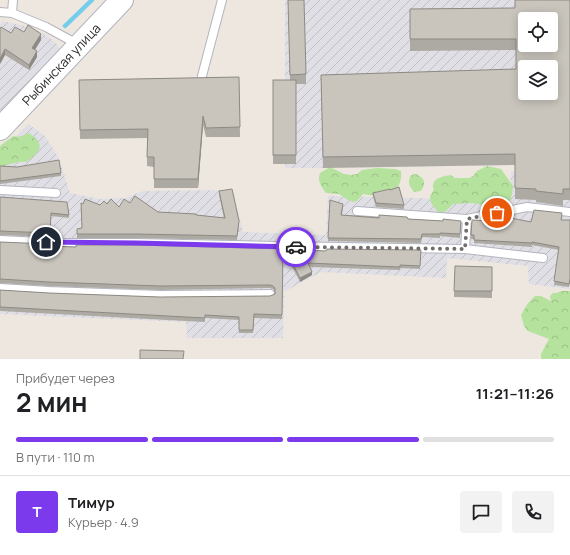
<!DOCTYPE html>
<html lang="ru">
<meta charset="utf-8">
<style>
:root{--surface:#fff;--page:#f2f2f2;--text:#202124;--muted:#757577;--line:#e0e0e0;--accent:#7c3aed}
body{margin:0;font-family:Manrope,sans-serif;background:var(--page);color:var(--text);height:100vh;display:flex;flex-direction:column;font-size:15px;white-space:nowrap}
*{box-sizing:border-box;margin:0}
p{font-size:13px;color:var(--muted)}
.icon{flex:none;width:22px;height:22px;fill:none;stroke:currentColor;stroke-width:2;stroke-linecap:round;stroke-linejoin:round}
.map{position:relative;height:359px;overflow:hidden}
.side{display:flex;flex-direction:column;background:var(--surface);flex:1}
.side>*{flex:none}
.tools{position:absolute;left:518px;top:12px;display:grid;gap:8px}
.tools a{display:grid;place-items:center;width:40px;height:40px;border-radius:4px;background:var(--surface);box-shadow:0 2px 10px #0003;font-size:20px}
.pin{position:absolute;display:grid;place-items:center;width:34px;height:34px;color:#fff;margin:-17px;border:2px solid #fff;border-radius:50%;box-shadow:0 1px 4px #0007}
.courier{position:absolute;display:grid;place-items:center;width:40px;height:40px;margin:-20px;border:3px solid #7c3aed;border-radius:50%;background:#fff;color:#222;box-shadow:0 1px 5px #0007}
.head em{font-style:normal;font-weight:700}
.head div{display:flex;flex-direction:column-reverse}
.head{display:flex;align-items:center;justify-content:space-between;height:68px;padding:0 16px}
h1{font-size:26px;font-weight:700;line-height:30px}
.bar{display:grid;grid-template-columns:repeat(4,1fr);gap:6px 4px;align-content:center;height:48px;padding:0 16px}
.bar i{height:5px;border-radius:3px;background:var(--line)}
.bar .selected{background:var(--accent)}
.bar p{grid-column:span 4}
.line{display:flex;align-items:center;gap:10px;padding:0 16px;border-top:1px solid var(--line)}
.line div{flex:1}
.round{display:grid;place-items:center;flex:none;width:42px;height:42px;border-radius:4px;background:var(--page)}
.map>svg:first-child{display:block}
.industrial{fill:url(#industrial-furrows);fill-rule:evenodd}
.forest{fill:url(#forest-crowns)}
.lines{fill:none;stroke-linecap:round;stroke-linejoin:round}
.stream{stroke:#75cdeb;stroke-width:4.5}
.lane-casing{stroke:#b2b5bf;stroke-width:10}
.secondary-casing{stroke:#b2b5bf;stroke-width:24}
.lane{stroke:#fff;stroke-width:8}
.secondary{stroke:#fff;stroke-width:22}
.wall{fill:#ada9a3}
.shaded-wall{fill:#8d8a84}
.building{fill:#c9c5bd;stroke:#8d8a84;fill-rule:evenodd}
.done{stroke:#706d6b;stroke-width:4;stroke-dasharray:0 7.2}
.route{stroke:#7c3aed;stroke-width:5}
.labels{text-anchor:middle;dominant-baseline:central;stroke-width:3;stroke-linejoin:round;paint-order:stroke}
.street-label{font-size:13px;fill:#2c2c2c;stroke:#fff}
</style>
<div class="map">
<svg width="570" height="359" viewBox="0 0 570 359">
<defs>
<pattern id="industrial-furrows" width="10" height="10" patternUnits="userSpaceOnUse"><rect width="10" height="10" fill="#e1dfe6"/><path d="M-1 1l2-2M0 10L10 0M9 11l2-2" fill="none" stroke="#c1c0c5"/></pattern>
<pattern id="forest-crowns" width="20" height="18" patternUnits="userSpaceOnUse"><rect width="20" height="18" fill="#b5e29d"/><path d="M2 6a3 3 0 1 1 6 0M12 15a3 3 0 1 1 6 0" fill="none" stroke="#9cc287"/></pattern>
</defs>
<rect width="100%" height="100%" fill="#ede7df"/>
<g class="industrial">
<path d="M285,0h285v164l-247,4h-38zM525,19h26v26h-26zM525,67h26v26h-26z"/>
<polygon points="2,21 21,25 43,33 56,43 61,51 0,115 0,25"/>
<polygon points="28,124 45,136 59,158 70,193 100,199 125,198 143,191 233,190 243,232 326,235 328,196 509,200 511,171 570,169 570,289 529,284 528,266 447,258 446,278 321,272 284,292 283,338 187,338 186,322 0,314 0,152"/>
</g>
<g class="forest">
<path d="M29,133c18,12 11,19 -3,29 -9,-1 -17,3 -26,5v-21l13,-10c8,2 9,-1 16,-3z"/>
<path d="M487,166l14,3 12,17c-2,20 -5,18 -22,26l-7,-4 -4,-4 -9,-1 -18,1 -7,7 -6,2c-5,-4 -10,-9 -10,-16 1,-4 2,-3 3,-6 2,-5 -1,-1 0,-6 1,-8 12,-9 18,-10l4,3h14l4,-2 4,-5z"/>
<path d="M330,167l14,7 7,1 6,-1 5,-4 15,-2 18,1 6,2c1,8 -1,12 -5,19 -13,4 -18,7 -33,4l-6,7 -3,1 -6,-2 -9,-6 -13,-1c-5,-7 -9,-12 -6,-20z"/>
<path d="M416,174c8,4 11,8 5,17l-7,1c-5,-7 -7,-9 -3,-17z"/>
<polygon points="561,291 570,291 570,359 541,359 541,354 549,339 528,331 524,326 521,315 528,303 535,296 541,296 551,301 550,296 553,293 557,293"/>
</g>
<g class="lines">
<polyline class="stream" points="65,26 92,0"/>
<g class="lane-casing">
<g id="lane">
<polyline points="13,0 12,13 46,27 79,45"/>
<polyline points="0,12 12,13"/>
<polyline points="202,76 222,0"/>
<polyline points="0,190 56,193"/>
<polyline points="357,211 467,219 527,207 570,212"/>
<polyline points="0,240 62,243 136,243 278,246 465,249 543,258"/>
<polyline points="465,249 467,219"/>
<polyline points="0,288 49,291 160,295 270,294"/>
</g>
</g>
<g class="secondary-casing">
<g id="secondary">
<path id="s1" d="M0,129l122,-129"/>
</g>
</g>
<use href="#lane" class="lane"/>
<use href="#secondary" class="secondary"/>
</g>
<g class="wall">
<polygon points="288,0 306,74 306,84 296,84 296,164 273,164 273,80 290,80"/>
<polygon points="570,0 570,200 563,200 563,206 536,202 536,200 515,199 515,165 323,168 321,75 516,69 516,50 410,51 410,9 515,8"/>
<polygon points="0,29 11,33 24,32 41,40 35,50 37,57 29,70 5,55 0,64"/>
<polygon points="239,77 240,137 206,137 203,125 198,188 154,188 154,167 147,166 147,138 80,139 79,80"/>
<polygon points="0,166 61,173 61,176 0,184"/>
<polygon points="390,190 404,205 404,209 376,207 373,197 373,193"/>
<polygon points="219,191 239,225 237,240 136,238 77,238 77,229 81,228 100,205 107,204 119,207 158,212 196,215 224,218 219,195"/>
<polygon points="0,197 69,215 69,218 51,216 50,237 0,235"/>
<polygon points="330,200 343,208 342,215 379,217 379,215 408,219 443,221 461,221 460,238 440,236 440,238 422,237 421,243 328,241"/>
<polygon points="472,220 493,221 531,222 561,220 570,220 570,283 569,287 554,285 559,250 532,245 532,247 474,243 474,239 471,239"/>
<polygon points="0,242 76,247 283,249 282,319 254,318 253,333 239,333 239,320 205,318 205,322 0,311 0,290 49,293 160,297 270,296 275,294 275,292 273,289 270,288 160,290 49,286 0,283"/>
<polygon points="285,249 325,251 421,250 420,269 400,268 400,270 310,267 312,275 300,282 285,253"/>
<polygon points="492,267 492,298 454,297 454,291"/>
</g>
<g class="shaded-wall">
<polygon points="41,34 41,40 32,54 32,48"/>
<polygon points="5,49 5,55 0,64 0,59"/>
<polygon points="37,51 37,57 29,70 29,65"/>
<polygon points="203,116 203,125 198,188 198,179"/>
<polygon points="312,272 312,275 300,282 300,278"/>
</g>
<g class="building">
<polygon points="288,0 304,0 306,74 290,75"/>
<path d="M515,0h55v189h-7v5l-27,-3v-2l-21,-1v-34l-192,3 -2,-82 195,-6v-30h-106v-30l105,-1zM525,19h26v26h-26zM525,67h26v26h-26z"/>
<polygon points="28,25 41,34 32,48 37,51 29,65 5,49 0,59 0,29 1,27 11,33 15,27 24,32"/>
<polygon points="239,77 240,127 206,128 203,116 198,179 154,179 154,157 147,157 148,129 80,130 79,80"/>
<rect x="273" y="80" width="23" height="75"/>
<polygon points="59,160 61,173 0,181 0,166 17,167"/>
<polygon points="399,187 404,205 376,203 373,193 390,189 390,190"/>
<polygon points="232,189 239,221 237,236 136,234 77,234 77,229 82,228 81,203 83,204 85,199 100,205 104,201 107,204 111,199 119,207 124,199 130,203 135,196 158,212 196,214 196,215 225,218 219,191"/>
<polygon points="0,197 67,202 69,215 51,213 50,233 0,231"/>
<polygon points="330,200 343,204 341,215 379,218 379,215 407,217 408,219 443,221 443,219 461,221 460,234 440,233 440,234 422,234 421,239 328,238"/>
<polygon points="534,210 562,213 561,220 570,220 570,279 569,284 554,281 559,247 532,242 532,243 474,240 474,235 471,235 472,220 493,221 494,218 510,219 511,218 531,222"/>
<polygon points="0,242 49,244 49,246 76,247 76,245 136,245 283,249 282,315 254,314 253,330 239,330 239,317 205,315 205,318 0,307 0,290 49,293 160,297 270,296 275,294 275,288 273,286 270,285 160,286 49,282 0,279"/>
<polygon points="285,249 325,251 327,250 327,249 421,250 420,266 400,265 400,267 308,263 312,272 300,278"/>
<polygon points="455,266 492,267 492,291 454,291"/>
<polygon points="140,350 184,351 183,359 140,359"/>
</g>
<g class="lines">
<polyline class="done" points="296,247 465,249 467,219 497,213"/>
<polyline class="route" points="46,242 136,243 296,247"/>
</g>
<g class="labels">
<g class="street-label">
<text stroke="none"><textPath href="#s1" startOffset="89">Рыбинская улица</textPath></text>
</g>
</g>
</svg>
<div class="tools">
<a><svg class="icon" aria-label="locate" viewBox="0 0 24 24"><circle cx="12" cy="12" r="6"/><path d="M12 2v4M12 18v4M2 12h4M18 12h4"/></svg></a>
<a><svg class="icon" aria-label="layers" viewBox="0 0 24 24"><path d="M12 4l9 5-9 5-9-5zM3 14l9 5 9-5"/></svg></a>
</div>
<div class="pin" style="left:497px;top:213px;background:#ea580c"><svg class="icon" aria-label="bag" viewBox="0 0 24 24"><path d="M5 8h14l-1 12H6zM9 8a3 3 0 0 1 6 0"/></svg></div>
<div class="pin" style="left:46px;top:242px;background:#1f2937"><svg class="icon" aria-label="home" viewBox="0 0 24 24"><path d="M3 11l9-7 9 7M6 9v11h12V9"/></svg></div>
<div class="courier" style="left:296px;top:247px"><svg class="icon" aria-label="car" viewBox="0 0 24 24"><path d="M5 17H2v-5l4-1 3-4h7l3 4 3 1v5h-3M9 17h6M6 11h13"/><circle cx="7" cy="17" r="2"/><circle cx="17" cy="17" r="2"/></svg></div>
</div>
<section class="side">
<div class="head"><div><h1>2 мин</h1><p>Прибудет через</p></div><em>11:21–11:26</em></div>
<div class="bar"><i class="selected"></i><i class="selected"></i><i class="selected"></i><i></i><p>В пути · 110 m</p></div>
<div class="line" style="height:72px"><b class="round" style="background:var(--accent);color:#fff">Т</b><div><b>Тимур</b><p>Курьер · 4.9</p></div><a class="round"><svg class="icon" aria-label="chat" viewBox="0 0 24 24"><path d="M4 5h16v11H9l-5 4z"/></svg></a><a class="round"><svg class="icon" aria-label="phone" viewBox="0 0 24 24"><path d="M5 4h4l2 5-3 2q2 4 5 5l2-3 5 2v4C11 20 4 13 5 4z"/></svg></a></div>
</section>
